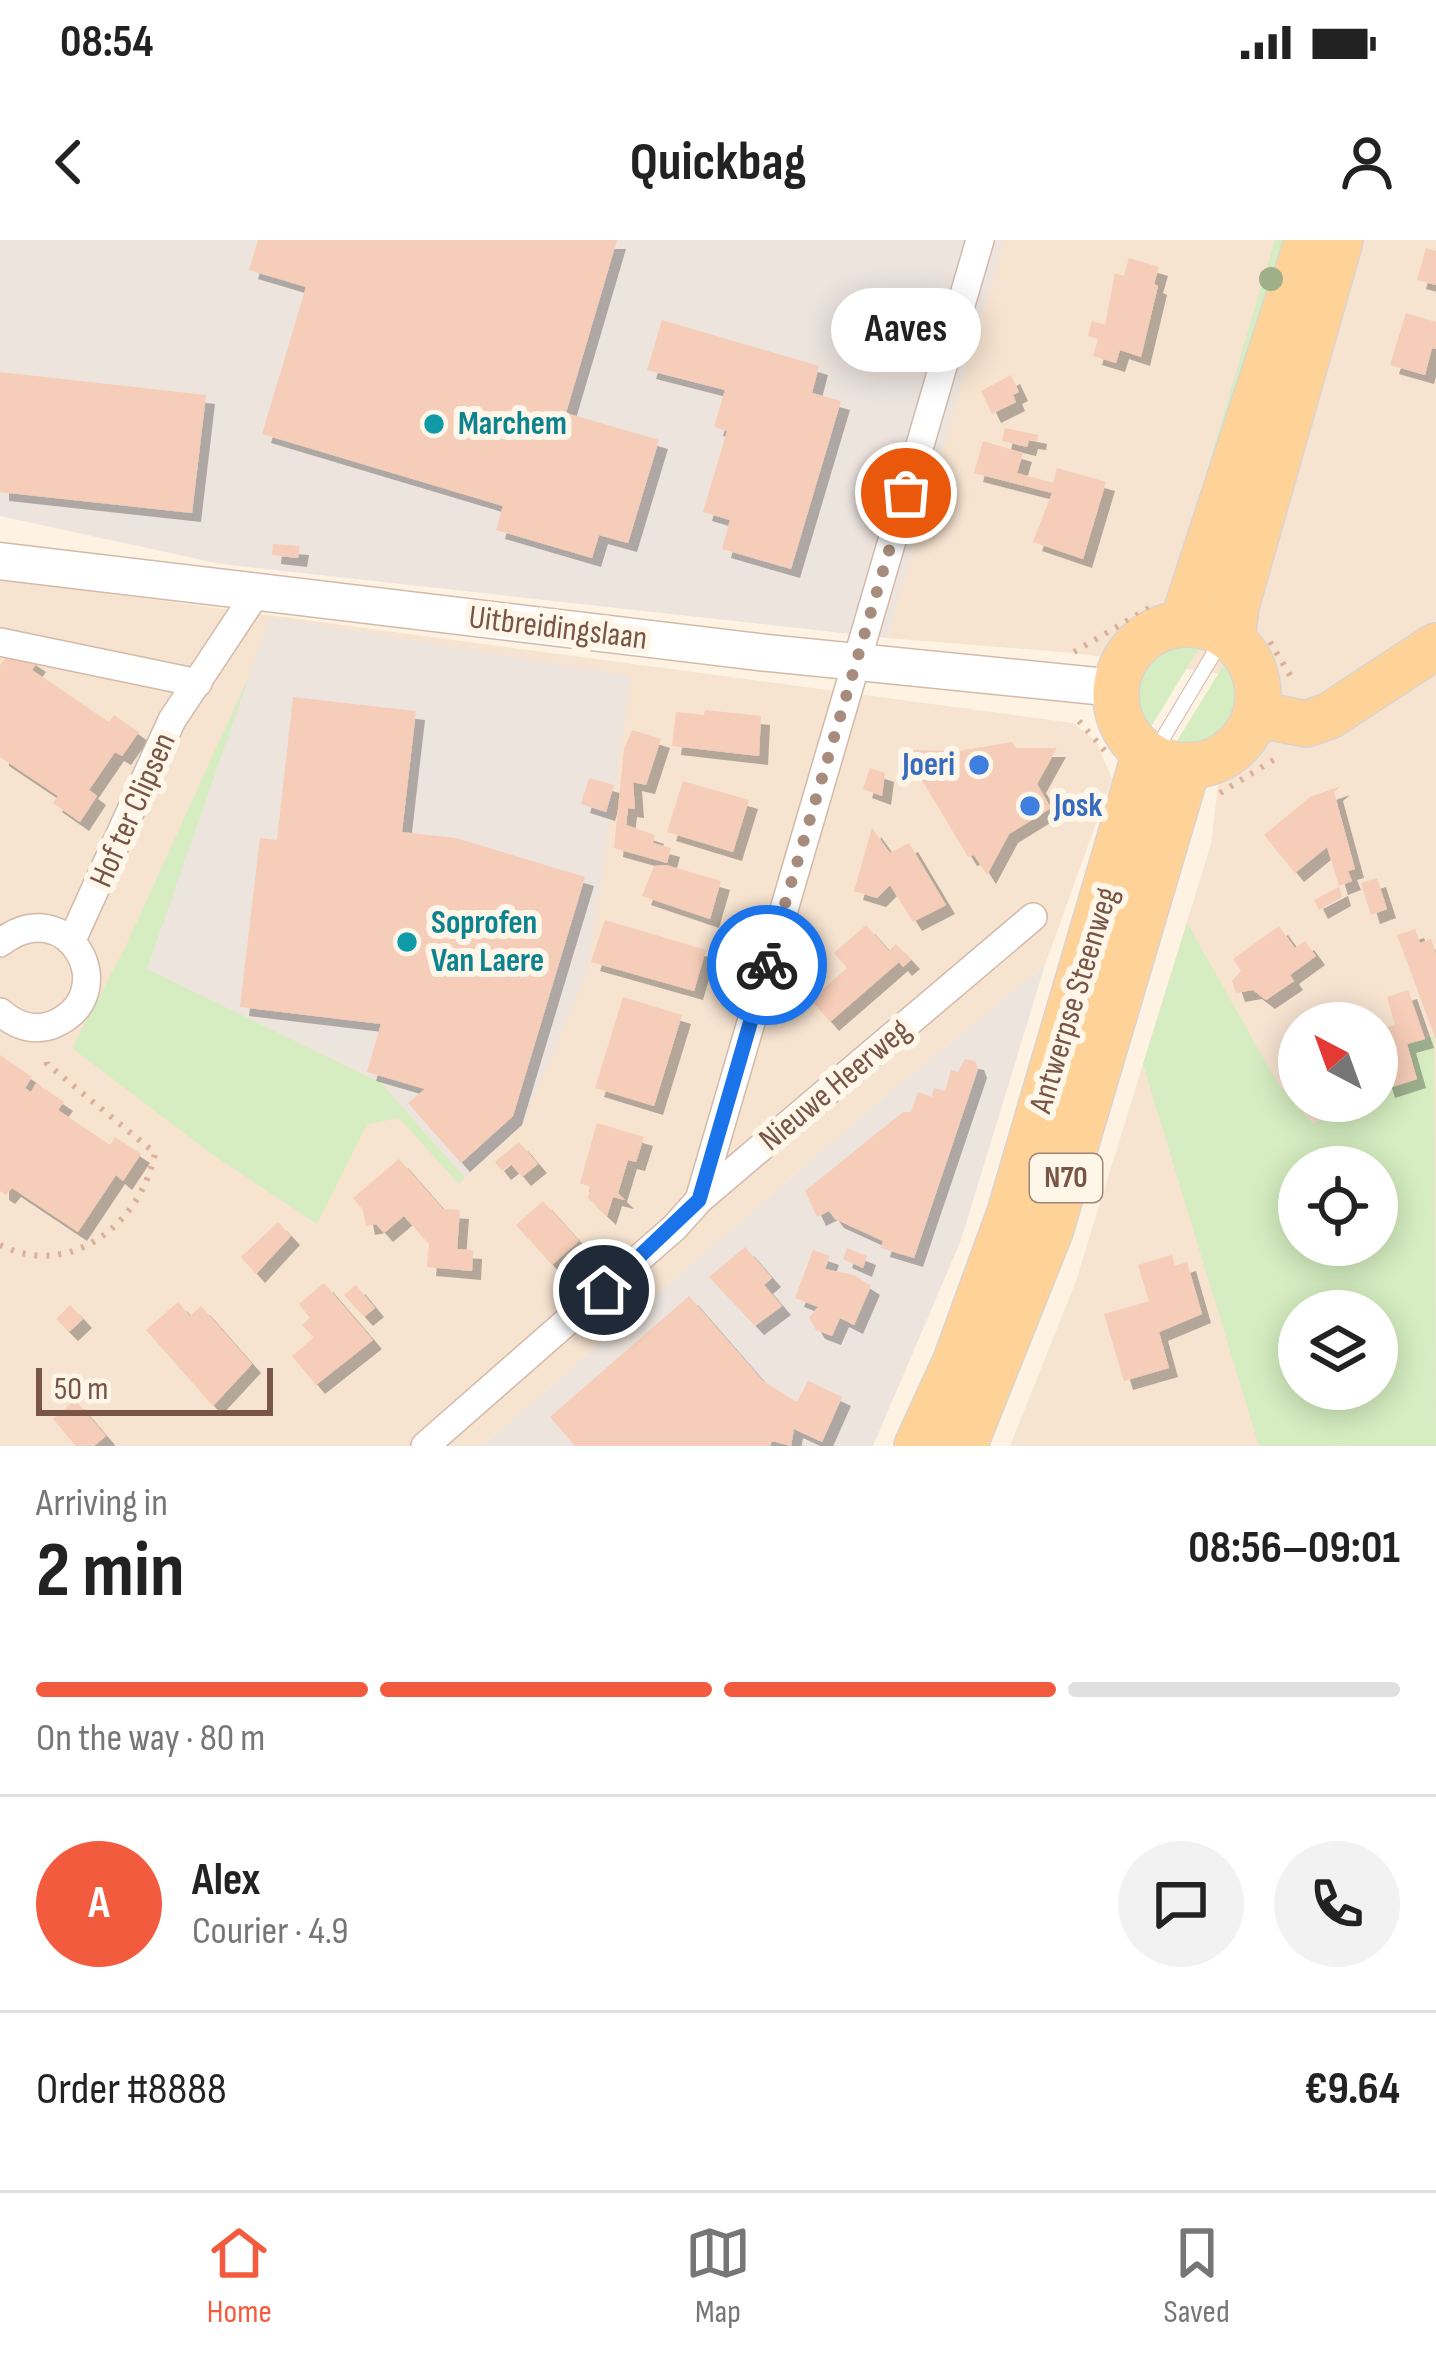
<!DOCTYPE html>
<meta charset="utf-8">
<style>
:root{--surface:#fff;--page:#f2f2f2;--text:#222;--muted:#767676;--line:#e0e0e0;--accent:#f25b3e}
body{margin:0;font-family:"Sofia Sans Condensed",sans-serif;background:var(--page);color:var(--text);height:100vh;display:flex;flex-direction:column;font-size:45px;white-space:nowrap}
*{box-sizing:border-box;margin:0}
p{font-size:39px;color:var(--muted)}
.icon{flex:none;width:66px;height:66px;fill:none;stroke:currentColor;stroke-width:2;stroke-linecap:round;stroke-linejoin:round}
.map{position:relative;height:1206px;overflow:hidden}
.side{display:flex;flex-direction:column;background:var(--surface);flex:1}
.side>*{flex:none}
.needle{width:78px;rotate:319deg}
.controls{position:absolute;left:1278px;top:762px;display:grid;gap:24px}
.controls a{display:grid;place-items:center;width:120px;height:120px;border-radius:50%;background:var(--surface);box-shadow:0 6px 30px #0003;font-size:60px}
.scale{position:absolute;left:36px;bottom:30px;width:237px;box-sizing:border-box;padding-left:12px;border:6px solid #785546;border-top:0;font-size:33px;line-height:42px;white-space:nowrap;color:#785546;-webkit-text-stroke:9px #fff6ea;paint-order:stroke}
.pin{position:absolute;display:grid;place-items:center;width:102px;height:102px;color:#fff;margin:-51px;border:6px solid #fff;border-radius:50%;box-shadow:0 3px 12px #0007}
.courier{position:absolute;display:grid;place-items:center;width:120px;height:120px;margin:-60px;border:9px solid #1a73e8;border-radius:50%;background:#fff;color:#222;box-shadow:0 3px 15px #0007}
.bubble{position:absolute;height:84px;border-radius:42px;background:var(--surface);box-shadow:0 6px 30px #0003;font-size:39px;font-weight:700;line-height:84px;text-align:center}
.overview em{font-style:normal;font-weight:700}
.overview div{display:flex;flex-direction:column-reverse}
.overview{display:flex;align-items:center;justify-content:space-between;height:204px;padding:0 36px}
h1{font-size:78px;font-weight:700;line-height:90px}
.bar{display:grid;grid-template-columns:repeat(4,1fr);gap:18px 12px;align-content:center;height:144px;padding:0 36px}
.bar i{height:15px;border-radius:9px;background:var(--line)}
.bar .current{background:var(--accent)}
.bar p{grid-column:span 4}
.line{display:flex;align-items:center;gap:30px;padding:0 36px;border-top:3px solid var(--line)}
.line div{flex:1}
.round{display:grid;place-items:center;flex:none;width:126px;height:126px;border-radius:63px;background:var(--page)}
.status{display:flex;justify-content:space-between;align-items:center;height:84px;padding:0 60px;background:var(--surface);direction:ltr}
.status svg{height:33px;fill:currentColor}
header{display:flex;justify-content:space-between;align-items:center;height:156px;padding:0 36px;background:var(--surface);font-size:54px;font-weight:700}
.tab-bar{display:flex;justify-content:space-around;align-items:center;height:168px;border-top:3px solid var(--line);background:var(--surface);font-size:33px;color:var(--muted)}
.tab-bar a{display:grid;justify-items:center;gap:6px}
.tab-bar .current{color:var(--accent)}
.map>svg:first-child{display:block}
.residential{fill:#f6e3d0;fill-rule:evenodd}
.industrial{fill:#ede4de}
.green{fill:#d5edc0;fill-rule:evenodd}
.building{fill:#f6cdb8;filter:url(#shadow)}
.lines{fill:none;stroke-linecap:round;stroke-linejoin:round}
.service-casing{stroke:#d2baaa;stroke-width:16}
.minor-casing{stroke:#d2baaa;stroke-width:30}
.tertiary-casing{stroke:#d2baaa;stroke-width:39}
.primary-casing{stroke:#dcd3cf;stroke-width:48}
.path{stroke:#dbb09b;stroke-width:6;stroke-dasharray:3 9;stroke-linecap:butt}
.service{stroke:#fff;stroke-width:14}
.minor{stroke:#fff;stroke-width:27}
.tertiary{stroke:#fff;stroke-width:36}
.primary{stroke:#ffd398;stroke-width:45}
.tree{fill:#9faf87}
.done{stroke:#a78c7d;stroke-width:12;stroke-dasharray:0 21.6}
.route{stroke:#1a73e8;stroke-width:15}
.culture-dot{fill:#0f9aa8;stroke:#fff6ea;stroke-width:4.5}
.shop-dot{fill:#3f7fe0;stroke:#fff6ea;stroke-width:4.5}
.labels{text-anchor:middle;dominant-baseline:central;stroke-width:12;stroke-linejoin:round;paint-order:stroke}
.shield{fill:#fff6ea;stroke:#a08577;stroke-width:3}
.shield-label{font-size:30px;font-weight:bold;fill:#785546}
.culture-label{font-size:33px;font-weight:bold;fill:#0d838f;stroke:#fff6ea;text-anchor:start}
.street-label{font-size:33px;fill:#785546;stroke:#fff6ea}
.shop-label{font-size:33px;font-weight:bold;fill:#366cbe;stroke:#fff6ea;text-anchor:end}
</style>
<div class="status"><b>08:54</b><svg viewBox="0 0 49 12"><path d="M0 12V9h3v3zM5 12V6h3v6zM10 12V3h3v9zM15 12V0h3v12zM26 1h20v11H26zM47 4h2v5h-2z"/></svg></div>
<header><svg class="icon" aria-label="back" viewBox="0 0 24 24"><path d="M15 5l-7 7 7 7"/></svg>Quickbag<svg class="icon" aria-label="person" viewBox="0 0 24 24"><circle cx="12" cy="8" r="4"/><path d="M4 21q1-7 8-7t8 7"/></svg></header>
<div class="map">
<svg width="1436" height="1206" viewBox="0 0 1436 1206">
<defs>
<filter id="shadow"><feDropShadow dx="9" dy="9" stdDeviation="0" flood-color="#0004"/></filter>
</defs>
<rect width="100%" height="100%" fill="#fef2e3"/>
<g class="residential">
<path d="M1003,0h433v1206h-426l66,-165 135,-437 20,-169 -157,-22 -187,-15zM1299,783h78v78h-78zM1299,927h78v78h-78zM1299,1071h78v78h-78z"/>
<polygon points="0,339 1073,483 1096,501 1112,539 1045,725 882,859 482,1206 0,1206"/>
</g>
<g class="industrial">
<polygon points="0,0 1004,0 887,398 221,324 0,276"/>
<polygon points="270,377 631,436 587,733 523,883 465,938 381,842 146,729"/>
<polygon points="1045,725 961,1000 873,1206 482,1206 882,859"/>
</g>
<g class="green">
<polygon points="1275,0 1290,0 1203,297 1189,292"/>
<path d="M1188,403l13,2 -52,85c-27,-39 -7,-80 39,-87z"/>
<path d="M1226,421c30,43 1,92 -52,85z"/>
<polygon points="250,434 147,729 381,843 465,938 459,944 399,878 367,884 317,984 212,914 72,808 125,708"/>
<path d="M1187,683l91,161 35,40 47,-23h17v-8l39,-14 -9,-35 27,-8 2,410h-177l-116,-382zM1299,927h78v78h-78zM1299,1071h78v78h-78z"/>
</g>
<g class="building">
<polygon points="258,0 617,0 566,173 659,200 628,303 599,295 592,318 496,290 503,266 262,194 306,47 249,30"/>
<polygon points="1426,8 1436,11 1436,45 1417,40"/>
<polygon points="1129,18 1159,27 1154,44 1158,46 1141,117 1120,110 1116,123 1093,116 1098,99 1088,96 1092,81 1105,85 1115,33 1124,36"/>
<polygon points="1406,73 1436,82 1436,109 1432,108 1425,135 1390,125"/>
<polygon points="662,80 819,126 812,153 841,161 791,329 722,309 730,280 703,272 727,191 714,187 725,150 647,130"/>
<polygon points="0,132 206,155 192,273 0,252"/>
<polygon points="1011,135 1019,152 1013,155 1016,162 992,174 981,151"/>
<polygon points="1005,188 1038,195 1037,201 1029,200 1027,207 1002,201"/>
<polygon points="983,201 1023,213 1017,233 1053,243 1057,228 1106,242 1083,319 1033,302 1052,253 974,233"/>
<polygon points="273,304 300,306 298,318 272,315"/>
<polygon points="13,407 37,423 32,430 109,482 114,475 139,492 122,516 115,512 89,550 97,556 80,582 53,563 58,556 0,517 0,425"/>
<polygon points="293,457 416,471 402,592 456,598 585,637 513,876 461,923 408,863 425,849 367,832 381,784 240,767 260,598 277,600"/>
<polygon points="705,470 761,476 759,516 672,506 676,472 704,475"/>
<polygon points="632,490 661,499 646,545 633,542 635,569 628,568 626,585 655,595 653,603 671,608 667,623 614,608 624,509"/>
<polygon points="1012,502 1016,508 1057,508 1037,544 1051,568 1009,594 987,635 974,615 968,617 919,535 924,532 912,510 959,511"/>
<polygon points="870,528 885,533 882,556 863,549"/>
<polygon points="589,538 614,545 606,572 581,564"/>
<polygon points="683,541 749,560 733,612 667,592"/>
<polygon points="1341,546 1334,552 1355,629 1348,631 1352,641 1339,646 1327,607 1295,633 1264,595 1310,557"/>
<polygon points="872,588 890,613 909,603 946,665 913,682 890,645 877,658 854,651"/>
<polygon points="666,625 721,641 710,679 642,656 654,626"/>
<polygon points="1377,638 1387,669 1371,675 1361,643"/>
<polygon points="1339,647 1342,657 1319,670 1314,660"/>
<polygon points="605,680 706,710 694,751 591,722"/>
<polygon points="866,685 889,711 896,704 911,720 903,727 899,722 830,782 811,760 847,728 834,713"/>
<polygon points="1279,686 1295,708 1305,701 1316,716 1290,735 1294,741 1266,760 1253,750 1236,753 1232,741 1241,731 1233,719"/>
<polygon points="1415,689 1420,703 1431,699 1436,713 1436,800 1397,695"/>
<polygon points="1408,750 1425,799 1407,804 1417,839 1386,849 1377,820 1377,790 1395,785 1387,757"/>
<polygon points="623,757 682,775 654,866 595,848"/>
<polygon points="0,815 32,837 25,848 31,852 36,843 64,862 58,870 110,905 115,897 141,914 123,941 116,935 78,992 12,948 6,955 0,951"/>
<polygon points="965,819 975,821 978,829 914,1018 881,1008 883,1001 835,979 829,971 817,977 805,951 903,872 911,872 918,852 932,857 934,848 945,851 951,830 958,832"/>
<polygon points="597,883 644,897 636,922 628,920 618,953 625,960 613,957 607,976 588,958 591,947 580,943"/>
<polygon points="519,902 538,924 522,937 511,924 502,931 495,922"/>
<polygon points="399,919 443,969 460,970 457,1009 473,1010 472,1031 427,1027 429,1004 404,976 384,993 376,984 366,986 363,970 353,958"/>
<polygon points="543,961 579,1001 552,1025 516,985"/>
<polygon points="278,982 291,996 256,1034 241,1017"/>
<polygon points="745,1007 772,1038 764,1045 782,1066 755,1086 709,1037"/>
<polygon points="847,1008 867,1016 863,1028 843,1019"/>
<polygon points="813,1010 830,1016 825,1029 854,1035 871,1046 854,1085 840,1078 832,1096 816,1090 809,1078 818,1067 795,1058"/>
<polygon points="1172,1015 1175,1026 1187,1022 1202,1074 1159,1092 1169,1128 1124,1141 1104,1074 1149,1061 1138,1025"/>
<polygon points="324,1043 373,1100 316,1145 292,1116 314,1097 302,1085 310,1078 299,1064"/>
<polygon points="356,1045 375,1068 364,1077 344,1055"/>
<polygon points="689,1056 763,1141 797,1162 808,1141 842,1157 822,1202 794,1189 791,1206 772,1201 770,1206 575,1206 550,1177"/>
<polygon points="178,1062 190,1076 201,1066 252,1124 213,1166 146,1090"/>
<polygon points="70,1065 83,1079 69,1092 56,1079"/>
<polygon points="75,1160 106,1196 94,1206 76,1206 53,1179"/>
</g>
<g class="lines">
<g class="service-casing">
<polyline id="service" points="1154,513 1223,398"/>
</g>
<g class="minor-casing">
<g id="minor">
<polyline points="0,402 198,443"/>
<polyline points="72,700 172,480 256,353"/>
<path d="M0,703c68,-54 126,52 52,82 -19,7 -37,0 -52,-13"/>
<polyline points="699,960 980,0"/>
<polyline points="425,1206 675,987 699,960 1033,677"/>
</g>
</g>
<g class="tertiary-casing">
<polyline id="tertiary" points="0,321 768,413 1116,448"/>
</g>
<g class="primary-casing">
<g id="primary">
<polyline points="1183,382 1308,0"/>
<circle cx="1187" cy="455" r="71"/>
<polyline points="1232,399 1236,366 1340,0"/>
<polyline points="1256,474 1306,484 1329,476 1436,406"/>
<polyline points="917,1206 956,1121 1010,973 1145,513"/>
<polyline points="964,1206 1050,991 1188,525"/>
</g>
</g>
<g class="path">
<polyline points="1270,402 1294,442"/>
<polyline points="1074,412 1149,368"/>
<polyline points="1079,481 1105,511"/>
<polyline points="1220,553 1280,516"/>
<path d="M0,1005c70,35 141,-21 155,-92l-108,-89 -1,-8"/>
</g>
<use href="#service" class="service"/>
<use href="#minor" class="minor"/>
<use href="#tertiary" class="tertiary"/>
<use href="#primary" class="primary"/>
</g>
<circle class="tree" cx="1271" cy="39" r="12"/>
<g class="lines">
<polyline class="done" points="767,725 906,253"/>
<polyline class="route" points="604,1050 699,960 767,725"/>
</g>
<g class="culture-dot">
<circle cx="434" cy="184" r="12"/>
<circle cx="407" cy="702" r="12"/>
</g>
<g class="shop-dot">
<circle cx="979" cy="525" r="12"/>
<circle cx="1030" cy="566" r="12"/>
</g>
<g class="labels">
<rect class="shield" x="1030" y="914" width="72" height="48" rx="9"/>
<g class="shield-label">
<text x="1066" y="938">N70</text>
</g>
<g class="culture-label">
<text x="458" y="184">Marchem</text>
<text x="431" y="683">Soprofen<tspan x="431" dy="38">Van Laere</tspan></text>
</g>
<g class="street-label">
<text transform="translate(558 388) rotate(7)">Uitbreidingslaan</text>
<text transform="translate(133 570) rotate(-66)">Hof ter Clipsen</text>
<text transform="translate(1074 760) rotate(-73)">Antwerpse Steenweg</text>
<text transform="translate(835 845) rotate(-40)">Nieuwe Heerweg</text>
</g>
<g class="shop-label">
<text x="955" y="525">Joeri</text>
<text x="1054" y="566" text-anchor="start">Josk</text>
</g>
</g>
</svg>
<div class="controls">
<a><svg class="needle" viewBox="-14 -14 28 28"><path d="M0-13l5 13h-10z" fill="#e53935"/><path d="M0 13l5-13h-10z" fill="#767676"/></svg></a>
<a><svg class="icon" aria-label="locate" viewBox="0 0 24 24"><circle cx="12" cy="12" r="6"/><path d="M12 2v4M12 18v4M2 12h4M18 12h4"/></svg></a>
<a><svg class="icon" aria-label="layers" viewBox="0 0 24 24"><path d="M12 4l9 5-9 5-9-5zM3 14l9 5 9-5"/></svg></a>
</div>
<div class="scale">50 m</div>
<div class="pin" style="left:906px;top:253px;background:#ea580c"><svg class="icon" aria-label="bag" viewBox="0 0 24 24"><path d="M5 8h14l-1 12H6zM9 8a3 3 0 0 1 6 0"/></svg></div>
<div class="pin" style="left:604px;top:1050px;background:#1f2937"><svg class="icon" aria-label="home" viewBox="0 0 24 24"><path d="M3 11l9-7 9 7M6 9v11h12V9"/></svg></div>
<div class="courier" style="left:767px;top:725px"><svg class="icon" aria-label="bike" viewBox="0 0 24 24"><circle cx="6" cy="16" r="4"/><circle cx="18" cy="16" r="4"/><path d="M6 16l4-8h5l3 8M10 8l3 8H6M13 5h3"/></svg></div>
<div class="bubble" style="left:831px;top:48px;width:150px">Aaves</div>
</div>
<section class="side">
<div class="overview"><div><h1>2 min</h1><p>Arriving in</p></div><em>08:56–09:01</em></div>
<div class="bar"><i class="current"></i><i class="current"></i><i class="current"></i><i></i><p>On the way · 80 m</p></div>
<div class="line" style="height:216px"><b class="round" style="background:var(--accent);color:#fff">A</b><div><b>Alex</b><p>Courier · 4.9</p></div><a class="round"><svg class="icon" aria-label="chat" viewBox="0 0 24 24"><path d="M4 5h16v11H9l-5 4z"/></svg></a><a class="round"><svg class="icon" aria-label="phone" viewBox="0 0 24 24"><path d="M5 4h4l2 5-3 2q2 4 5 5l2-3 5 2v4C11 20 4 13 5 4z"/></svg></a></div>
<div class="line" style="height:156px"><div>Order #8888</div><b>€9.64</b></div>
</section>
<nav class="tab-bar">
<a class="current"><svg class="icon" aria-label="home" viewBox="0 0 24 24"><path d="M3 11l9-7 9 7M6 9v11h12V9"/></svg>Home</a>
<a><svg class="icon" aria-label="map" viewBox="0 0 24 24"><path d="M3 6l6-2 6 2 6-2v14l-6 2-6-2-6 2zM9 4v14M15 6v14"/></svg>Map</a>
<a><svg class="icon" aria-label="saved" viewBox="0 0 24 24"><path d="M7 4h10v16l-5-4-5 4z"/></svg>Saved</a>
</nav>
